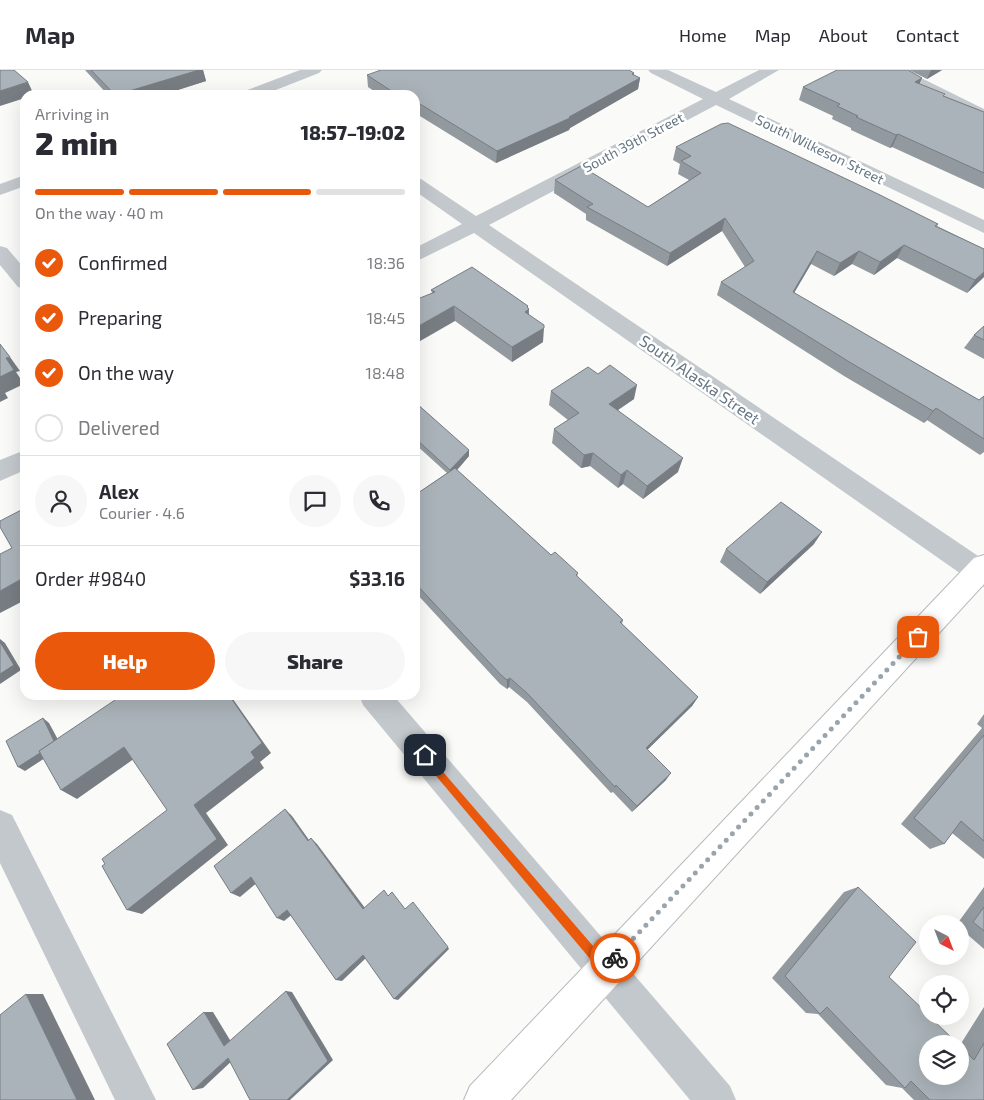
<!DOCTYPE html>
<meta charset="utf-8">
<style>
:root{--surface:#fff;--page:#f7f7f7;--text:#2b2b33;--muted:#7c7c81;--line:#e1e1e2;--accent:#ea580c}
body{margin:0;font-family:"Exo 2",sans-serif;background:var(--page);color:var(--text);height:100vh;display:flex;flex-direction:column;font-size:19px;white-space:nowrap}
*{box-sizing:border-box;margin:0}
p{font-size:16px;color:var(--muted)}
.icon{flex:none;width:28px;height:28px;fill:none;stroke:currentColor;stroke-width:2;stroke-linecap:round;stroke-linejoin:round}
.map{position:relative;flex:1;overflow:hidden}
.drawer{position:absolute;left:20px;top:20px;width:400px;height:610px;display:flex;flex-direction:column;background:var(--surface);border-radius:15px;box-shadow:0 5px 20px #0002}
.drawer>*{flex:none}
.needle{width:32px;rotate:138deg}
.buttons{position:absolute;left:919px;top:845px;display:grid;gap:10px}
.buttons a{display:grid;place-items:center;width:50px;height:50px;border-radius:50%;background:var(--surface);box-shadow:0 5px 20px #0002;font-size:25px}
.pin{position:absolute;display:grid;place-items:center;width:42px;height:42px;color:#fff;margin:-21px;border-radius:10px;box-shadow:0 2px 8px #0006}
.courier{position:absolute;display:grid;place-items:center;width:50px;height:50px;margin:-25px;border:4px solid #ea580c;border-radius:50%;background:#fff;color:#222;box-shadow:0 1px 6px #0007}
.head em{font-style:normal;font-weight:800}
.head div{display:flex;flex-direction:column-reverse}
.head{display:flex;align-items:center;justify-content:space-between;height:85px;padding:0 15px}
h1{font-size:32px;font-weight:800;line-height:38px}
.bar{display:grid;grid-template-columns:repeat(4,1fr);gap:8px 5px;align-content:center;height:60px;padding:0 15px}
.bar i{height:6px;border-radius:4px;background:var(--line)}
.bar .selected{background:var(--accent)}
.bar p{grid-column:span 4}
.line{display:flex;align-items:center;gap:12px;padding:0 15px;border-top:1px solid var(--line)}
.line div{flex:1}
.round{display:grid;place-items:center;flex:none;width:52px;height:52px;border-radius:26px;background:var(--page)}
ol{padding:0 15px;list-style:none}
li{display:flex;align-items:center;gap:15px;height:55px}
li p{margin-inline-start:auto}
li .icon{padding:5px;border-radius:50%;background:var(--accent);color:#fff;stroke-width:4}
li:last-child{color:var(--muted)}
li i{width:28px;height:28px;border:2px solid var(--line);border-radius:50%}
.primary-button{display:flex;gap:10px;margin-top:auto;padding:10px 15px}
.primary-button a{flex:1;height:58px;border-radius:30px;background:var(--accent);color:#fff;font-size:20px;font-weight:800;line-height:58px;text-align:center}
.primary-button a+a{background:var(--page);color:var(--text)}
header{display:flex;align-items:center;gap:30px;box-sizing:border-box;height:70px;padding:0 25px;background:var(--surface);border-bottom:1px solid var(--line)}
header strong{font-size:24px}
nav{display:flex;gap:28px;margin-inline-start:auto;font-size:18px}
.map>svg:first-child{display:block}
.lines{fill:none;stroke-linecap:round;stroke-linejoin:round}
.major-casing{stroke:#b5babe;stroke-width:2}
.minor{fill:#c3c8cc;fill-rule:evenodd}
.major{fill:#fff;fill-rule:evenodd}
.wall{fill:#929a9f}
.shaded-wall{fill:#777d82}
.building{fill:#aab3b9;stroke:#777d82}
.route{fill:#ea580c}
.done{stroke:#99a4ac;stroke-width:5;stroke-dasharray:0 9}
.labels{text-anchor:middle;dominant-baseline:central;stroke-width:5;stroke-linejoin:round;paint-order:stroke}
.far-street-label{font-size:14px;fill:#657683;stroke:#fff}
.street-label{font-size:16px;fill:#657683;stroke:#fff}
</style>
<header>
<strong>Map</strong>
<nav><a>Home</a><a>Map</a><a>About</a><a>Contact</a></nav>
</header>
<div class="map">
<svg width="984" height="1030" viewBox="0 0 984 1030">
<rect width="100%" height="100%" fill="#fafaf8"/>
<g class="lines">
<g class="major-casing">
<polygon id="major" points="984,485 984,514 511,1030 464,1030 470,1016 974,488"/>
</g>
<g class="minor">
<polygon points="300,0 322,0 319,3 263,25 240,25 242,22"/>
<polygon points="648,0 668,0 716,22 759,0 779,0 729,29 984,150 984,163 716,35 489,155 984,490 984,517 974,513 474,163 415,192 415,178 462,154 415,121 415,108 421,109 476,146 703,29 651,3"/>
<polygon points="885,0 905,0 984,39 984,50 947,35"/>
<polygon points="25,105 25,116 0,125 0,114"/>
<polygon points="0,176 7,178 25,199 25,219 18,217 0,195"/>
<polygon points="25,380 25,400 0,411 0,390"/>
<polygon points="359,625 393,625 730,1016 736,1030 690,1030 363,635"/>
<polygon points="0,740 12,745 156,1030 115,1030 0,793"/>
</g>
<use href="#major" class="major"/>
</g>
<g class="wall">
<polygon points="85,0 203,0 206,11 162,25 108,25"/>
<polygon points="909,0 942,0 927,9"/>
<polygon points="634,3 634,5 640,8 638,19 570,58 569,60 496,93 415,43 415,25 380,25 368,17 367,5"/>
<polygon points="922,8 919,14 944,26 984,42 984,119 892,77 890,78 851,60 851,58 832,49 833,46 799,30 803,17"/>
<polygon points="676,77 938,154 937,156 984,179 984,207 967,223 897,188 874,205 852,194 834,206 811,194 794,223 979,330 984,326 984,382 980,385 927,350 924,353 844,306 717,225 721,212 745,197 722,161 667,196 586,150 586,144 554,123 555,110 648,137 689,110 678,104 680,94 673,90"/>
<polygon points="431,220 528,239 529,244 543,272 512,292 455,251 432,223"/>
<polygon points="984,256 984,289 964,278 974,265"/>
<polygon points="551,321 634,329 618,340 678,402 643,429 623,414 618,418 590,396 581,398 552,373 554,359 568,350 549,335"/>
<polygon points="415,332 469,386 457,400 551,485 578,503 577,507 623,550 622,554 698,627 692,636 647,680 666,710 632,742 613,722 611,723 527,632 509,617 507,619 500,614 415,522 415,425 447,403 415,374"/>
<polygon points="814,474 760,524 720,492 726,479"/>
<polygon points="984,644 984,789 952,763 944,774 930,779 901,754 982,658 977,654"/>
<polygon points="858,817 889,907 960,1006 960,975 984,937 984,1030 914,1030 902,1018 886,1015 818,944 806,943 772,908 844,822"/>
<polygon points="984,817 984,879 960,858 960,854 957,854"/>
</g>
<g class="shaded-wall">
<polygon points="199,0 203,0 206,11 162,25 116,25"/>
<polygon points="931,0 942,0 927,9"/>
<polygon points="634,3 633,11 640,8 638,19 570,58 569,60 496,93 497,81 569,47"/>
<polygon points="922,8 916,21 915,12"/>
<polygon points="28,12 34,25 25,25 25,28 0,36 0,21"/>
<polygon points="898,64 892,77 890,78 896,65"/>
<polygon points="725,148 722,161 667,196 670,183"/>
<polygon points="904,175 897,188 874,205 880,192"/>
<polygon points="817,181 811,194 787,235 793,222"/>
<polygon points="859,181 852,194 834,206 840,193"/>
<polygon points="984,202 984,207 967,223 975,210"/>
<polygon points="454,236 455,251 415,274 415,258"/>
<polygon points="528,236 528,239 529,239 528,254 525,242 527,237"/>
<polygon points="544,258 543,272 512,292 512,277"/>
<polygon points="10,287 20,301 16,302 24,314 5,323 8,328 0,332 0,307 6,288"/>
<polygon points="637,315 634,329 606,348 609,334"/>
<polygon points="936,338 927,350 924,353 933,341"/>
<polygon points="469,380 469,386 451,407 450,400"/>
<polygon points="593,383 590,396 581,398 584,385"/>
<polygon points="683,388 678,402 643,429 647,416"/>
<polygon points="627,400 623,414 618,418 621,405"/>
<polygon points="822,462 814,474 760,524 767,512"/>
<polygon points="25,507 25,530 0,543 0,521"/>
<polygon points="0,569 5,573 21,600 0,614"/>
<polygon points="510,608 509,617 507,619 507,610"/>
<polygon points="229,625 230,625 271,683 260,692 264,698 206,743 228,775 142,844 127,840 194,735 251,682"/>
<polygon points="698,627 692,636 641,686 646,678"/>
<polygon points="43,648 49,653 62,677 25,701 18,697"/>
<polygon points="124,677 138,686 77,729 61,720"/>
<polygon points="671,703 666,710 632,742 637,736"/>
<polygon points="285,739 292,746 314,777 308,771"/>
<polygon points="311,768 317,774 368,842 363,839"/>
<polygon points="251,807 259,811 240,827 231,823"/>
<polygon points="287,840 294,843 284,851 277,848"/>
<polygon points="448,877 449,879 398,930 394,929"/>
<polygon points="363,885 367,887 342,911 336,910"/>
<polygon points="286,921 292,922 333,990 290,1030 287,1030"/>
<polygon points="26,924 43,924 95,1030 77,1030"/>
<polygon points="204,942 213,942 233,975 224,976"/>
<polygon points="236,987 203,1018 193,1020 228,988"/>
</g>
<g class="building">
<polygon points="0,0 14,0 28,12 0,21"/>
<polygon points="91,0 199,0 116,25 115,25"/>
<polygon points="381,0 629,0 634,3 632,4 640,8 569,47 570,48 497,81 415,31 415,25 404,25 400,22 396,24 367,5"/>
<polygon points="837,0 908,0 922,8 915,12 945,24 943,26 984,42 984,103 898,64 896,65 856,47 858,46 837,36 840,34 803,17"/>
<polygon points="728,53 878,124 938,154 935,156 984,179 984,202 975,210 904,175 880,192 859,181 840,193 817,181 793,222 979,330 984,326 984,369 936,338 933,341 851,293 721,212 754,191 725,148 670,183 587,137 593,134 555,110 581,96 648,137 701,103 681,91 691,86 676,77 721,54"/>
<polygon points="472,197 528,236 527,237 529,239 525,242 544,255 544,258 512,277 454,236 415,258 415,230 435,222 431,220"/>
<polygon points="984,256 984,270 974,265"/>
<polygon points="0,274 10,287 6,288 14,300 0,307"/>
<polygon points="610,295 637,315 609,334 683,388 647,416 627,400 621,405 593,383 584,385 554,359 579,343 551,321 588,297 598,304"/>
<polygon points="415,332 469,380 450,400 415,368"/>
<polygon points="455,398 551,485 555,482 578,503 576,505 623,550 620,552 698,627 646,678 671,703 637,736 616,715 615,717 528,624 510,608 507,610 501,605 415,513 415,425"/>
<polygon points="781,432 822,462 767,512 726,479"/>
<polygon points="25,438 25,507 0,521 0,484 12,478 0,457 0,451"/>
<polygon points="0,572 14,595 0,604"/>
<polygon points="112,625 229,625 262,673 251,682 255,688 194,735 217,769 127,840 102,796 105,794 102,789 167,740 124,677 61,720 39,681 115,630"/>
<polygon points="43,648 54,671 39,681 40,683 18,697 6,671"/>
<polygon points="984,665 984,771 961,751 944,774 914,748"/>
<polygon points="285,739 308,771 311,768 363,839 384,820 388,826 392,822 405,839 413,832 448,877 394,929 363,885 336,910 287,840 277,848 251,807 231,823 214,796"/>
<polygon points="858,817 916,872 889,907 928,944 928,946 929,946 958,974 928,974 928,1006 960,1006 960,976 974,990 984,973 984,1030 930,1030 911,1011 905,1018 827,937 820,944 785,906"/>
<polygon points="984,837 984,861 973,852"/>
<polygon points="286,921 328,991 287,1030 250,1030 228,988 193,1020 167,974 204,942 224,976"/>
<polygon points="26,924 77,1030 0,1030 0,945"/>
</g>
<polygon class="route" points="425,681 606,891 612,884 619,884 619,892 609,903 602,903 421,688 421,682"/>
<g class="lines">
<polyline class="done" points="615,888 918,567"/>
</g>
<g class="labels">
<g class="far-street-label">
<text transform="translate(633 72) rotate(-28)">South 39th Street</text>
<text transform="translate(820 79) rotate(26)">South Wilkeson Street</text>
</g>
<g class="street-label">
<text transform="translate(700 309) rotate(35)">South Alaska Street</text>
</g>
</g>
</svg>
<div class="buttons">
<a><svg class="needle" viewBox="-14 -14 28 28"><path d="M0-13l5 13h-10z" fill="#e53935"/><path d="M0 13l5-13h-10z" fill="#7c7c81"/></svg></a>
<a><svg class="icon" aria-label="locate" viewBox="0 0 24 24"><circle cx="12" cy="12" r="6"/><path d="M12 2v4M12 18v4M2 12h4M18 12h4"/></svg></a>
<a><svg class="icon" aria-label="layers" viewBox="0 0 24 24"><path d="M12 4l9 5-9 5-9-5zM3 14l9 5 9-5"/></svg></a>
</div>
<div class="pin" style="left:918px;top:567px;background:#ea580c"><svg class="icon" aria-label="bag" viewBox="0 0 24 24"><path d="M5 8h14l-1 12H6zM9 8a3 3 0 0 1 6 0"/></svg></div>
<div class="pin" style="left:425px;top:685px;background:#1f2937"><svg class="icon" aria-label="home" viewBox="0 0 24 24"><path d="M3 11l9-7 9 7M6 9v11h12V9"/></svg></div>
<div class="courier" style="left:615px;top:888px"><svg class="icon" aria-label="bike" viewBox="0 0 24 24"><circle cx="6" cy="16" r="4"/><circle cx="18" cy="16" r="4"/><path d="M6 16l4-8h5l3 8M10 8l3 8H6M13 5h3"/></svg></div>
<section class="drawer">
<div class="head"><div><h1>2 min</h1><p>Arriving in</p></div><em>18:57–19:02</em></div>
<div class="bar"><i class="selected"></i><i class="selected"></i><i class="selected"></i><i></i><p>On the way · 40 m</p></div>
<ol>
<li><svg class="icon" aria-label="check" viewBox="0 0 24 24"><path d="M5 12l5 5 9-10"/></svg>Confirmed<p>18:36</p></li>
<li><svg class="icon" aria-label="check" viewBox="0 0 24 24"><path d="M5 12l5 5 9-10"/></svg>Preparing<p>18:45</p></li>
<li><svg class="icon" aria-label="check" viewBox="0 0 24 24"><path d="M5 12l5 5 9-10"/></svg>On the way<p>18:48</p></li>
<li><i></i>Delivered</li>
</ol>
<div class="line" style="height:90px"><a class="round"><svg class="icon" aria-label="person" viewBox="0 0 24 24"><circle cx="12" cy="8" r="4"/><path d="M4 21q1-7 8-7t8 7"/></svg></a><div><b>Alex</b><p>Courier · 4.6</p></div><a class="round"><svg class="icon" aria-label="chat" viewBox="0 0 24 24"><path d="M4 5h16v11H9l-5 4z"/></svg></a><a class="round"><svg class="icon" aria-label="phone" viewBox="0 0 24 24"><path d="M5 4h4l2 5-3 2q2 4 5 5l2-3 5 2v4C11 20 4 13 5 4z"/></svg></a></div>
<div class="line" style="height:65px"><div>Order #9840</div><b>$33.16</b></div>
<div class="primary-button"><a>Help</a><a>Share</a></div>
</section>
</div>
